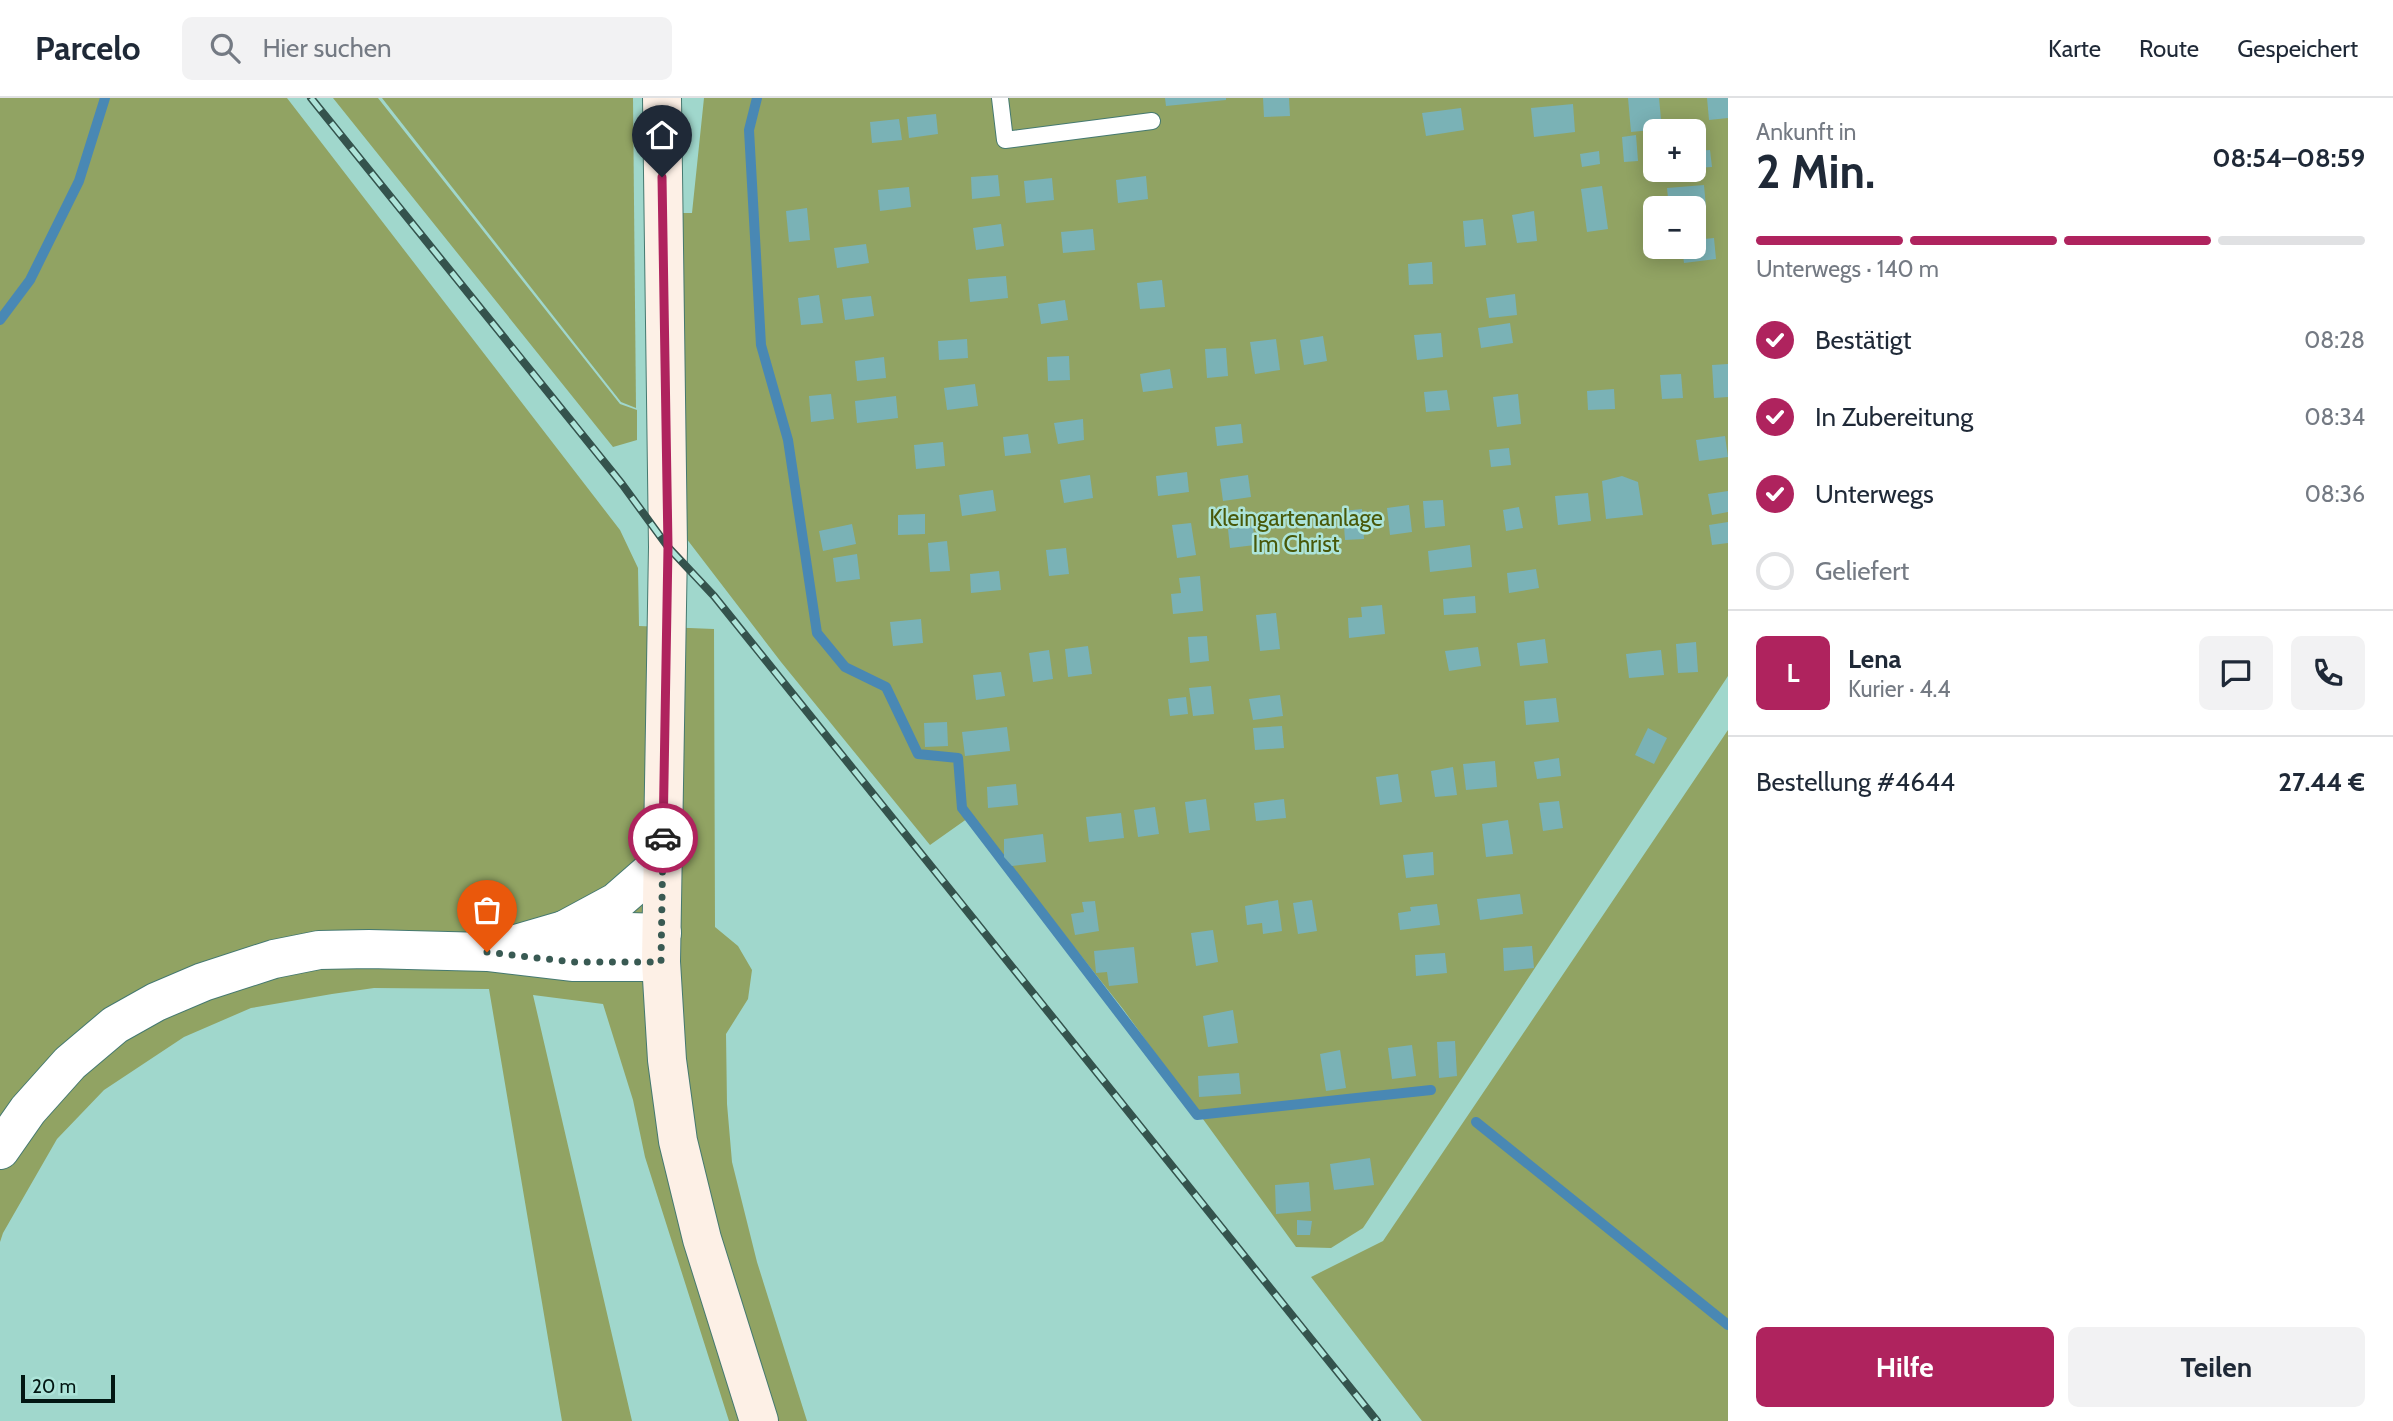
<!DOCTYPE html>
<html lang="de">
<meta charset="utf-8">
<style>
:root{--surface:#fff;--page:#f2f2f3;--text:#1f2937;--muted:#747a83;--line:#e0e1e3;--accent:#af235e}
body{margin:0;font-family:Cabin,sans-serif;background:var(--page);color:var(--text);height:100vh;display:flex;flex-direction:column;font-size:26px;white-space:nowrap}
*{box-sizing:border-box;margin:0}
p{font-size:23px;color:var(--muted)}
.icon{flex:none;width:38px;height:38px;fill:none;stroke:currentColor;stroke-width:2;stroke-linecap:round;stroke-linejoin:round}
.map{position:relative;flex:1;overflow:hidden}
.sheet{display:flex;flex-direction:column;background:var(--surface);width:665px}
.sheet>*{flex:none}
.buttons{position:absolute;left:1643px;top:21px;display:grid;gap:14px}
.buttons a{display:grid;place-items:center;width:63px;height:63px;border-radius:10px;background:var(--surface);box-shadow:0 4px 18px #0003;font-size:35px}
.scale{position:absolute;left:21px;bottom:18px;width:94px;box-sizing:border-box;padding-left:7px;border:4px solid #021612;border-top:0;font-size:19px;line-height:24px;white-space:nowrap;color:#021612;-webkit-text-stroke:5px #ade4d9;paint-order:stroke}
.pin{position:absolute;display:grid;place-items:center;width:60px;height:60px;color:#fff;margin:-72px -30px;border-radius:50% 50% 50% 0;rotate:-45deg;box-shadow:0 0 7px #0007}
.pin .icon{rotate:45deg}
.courier{position:absolute;display:grid;place-items:center;width:70px;height:70px;margin:-35px;border:5px solid #af235e;border-radius:50%;background:#fff;color:#222;box-shadow:0 2px 9px #0007}
.headline em{font-style:normal;font-weight:700}
.headline div{display:flex;flex-direction:column-reverse}
.headline{display:flex;align-items:center;justify-content:space-between;height:119px;padding:0 28px}
h1{font-size:46px;font-weight:700;line-height:52px}
.bar{display:grid;grid-template-columns:repeat(4,1fr);gap:10px 7px;align-content:center;height:84px;padding:0 28px}
.bar i{height:9px;border-radius:5px;background:var(--line)}
.bar .current{background:var(--accent)}
.bar p{grid-column:span 4}
.line{display:flex;align-items:center;gap:18px;padding:0 28px;border-top:2px solid var(--line)}
.line div{flex:1}
.round{display:grid;place-items:center;flex:none;width:74px;height:74px;border-radius:10px;background:var(--page)}
ol{padding:0 28px;list-style:none}
li{display:flex;align-items:center;gap:21px;height:77px}
li p{margin-inline-start:auto}
li .icon{padding:7px;border-radius:50%;background:var(--accent);color:#fff;stroke-width:4}
li:last-child{color:var(--muted)}
li i{width:38px;height:38px;border:4px solid var(--line);border-radius:50%}
.button{display:flex;gap:14px;margin-top:auto;padding:14px 28px}
.button a{flex:1;height:80px;border-radius:10px;background:var(--accent);color:#fff;font-size:28px;font-weight:700;line-height:80px;text-align:center}
.button a+a{background:var(--page);color:var(--text)}
header{display:flex;align-items:center;gap:42px;box-sizing:border-box;height:98px;padding:0 35px;background:var(--surface);border-bottom:2px solid var(--line)}
header strong{font-size:33px}
nav{display:flex;gap:38px;margin-inline-start:auto;font-size:24px}
.search{width:490px;height:63px;background:var(--page);display:flex;align-items:center;gap:18px;box-sizing:border-box;padding:0 24px;border-radius:10px;color:var(--muted);font-size:26px}
main{display:flex;flex:1;min-height:0}
.map>svg:first-child{display:block}
.green{fill:#91a363;fill-rule:evenodd}
.lines{fill:none;stroke-linecap:round;stroke-linejoin:round}
.stream{stroke:#4988b4;stroke-width:10}
.building{fill:#7ab2b6}
.service-casing{stroke:#457970;stroke-width:18}
.tertiary-casing{stroke:#457970;stroke-width:40}
.secondary-casing{stroke:#457970;stroke-width:40}
.service{stroke:#fff;stroke-width:16}
.tertiary{stroke:#fff;stroke-width:38}
.secondary{stroke:#fdf0e6;stroke-width:38}
.rail-casing{stroke:#34534d;stroke-width:8}
.rail{stroke:#ade4d9;stroke-width:5;stroke-dasharray:16;stroke-linecap:butt}
.done{stroke:#395a53;stroke-width:7;stroke-dasharray:0 12.6}
.route{stroke:#af235e;stroke-width:9}
.labels{text-anchor:middle;dominant-baseline:central;stroke-width:5;stroke-linejoin:round;paint-order:stroke}
.park-label{font-size:23px;fill:#485809;stroke:#ade4d9}
</style>
<header>
<strong>Parcelo</strong>
<div class="search"><svg class="icon" aria-label="search" viewBox="0 0 24 24"><circle cx="10" cy="10" r="6"/><path d="M15 15l6 6"/></svg>Hier suchen</div>
<nav><a>Karte</a><a>Route</a><a>Gespeichert</a></nav>
</header>
<main>
<div class="map">
<svg width="1728" height="1323" viewBox="0 0 1728 1323">
<rect width="100%" height="100%" fill="#a0d7cc"/>
<g class="green">
<polygon points="0,0 287,0 620,432 638,470 639,528 714,531 715,829 738,848 752,872 748,901 726,936 727,1006 732,1064 757,1164 807,1323 729,1323 645,1059 633,1002 603,906 533,897 632,1323 562,1323 489,891 374,890 332,896 251,910 184,939 104,992 57,1041 3,1135 0,1144"/>
<polygon points="333,0 378,0 620,306 637,312 637,342 613,349"/>
<polygon points="382,0 633,0 636,310 621,304"/>
<path d="M704,0h1024v578l-365,552 -32,20 -35,-1 -173,-238 -152,-193 -41,29 -149,-183 -95,-124 -9,-325h15zM1656,33h38v39h-38zM1656,110h38v39h-38z"/>
<polygon points="1728,632 1728,1323 1422,1323 1311,1179 1383,1143"/>
</g>
<g class="lines">
<g class="stream">
<polyline points="757,0 749,32 761,247 788,342 817,535 845,569 886,589 918,656 958,660 962,710 1197,1017 1431,992"/>
<polyline points="0,222 30,182 79,83 105,0"/>
<polyline points="1476,1024 1728,1227"/>
</g>
</g>
<g class="building">
<polygon points="1165,0 1226,0 1226,2 1166,8"/>
<polygon points="1263,0 1289,0 1290,18 1264,19"/>
<polygon points="1628,0 1659,0 1662,31 1631,34"/>
<polygon points="1707,0 1728,0 1728,20 1709,22"/>
<polygon points="1573,6 1575,34 1534,39 1531,10"/>
<polygon points="1461,10 1464,32 1426,38 1422,15"/>
<polygon points="936,16 938,36 909,40 907,19"/>
<polygon points="899,21 902,42 872,45 870,24"/>
<polygon points="1636,37 1638,63 1624,64 1622,39"/>
<polygon points="1710,52 1712,69 1694,70 1694,53"/>
<polygon points="1599,53 1600,66 1582,69 1580,56"/>
<polygon points="998,77 1000,98 972,101 971,79"/>
<polygon points="1146,78 1148,101 1118,105 1116,82"/>
<polygon points="1052,80 1054,102 1026,105 1024,83"/>
<polygon points="1704,87 1706,109 1669,110 1667,90"/>
<polygon points="1602,88 1608,131 1587,134 1581,91"/>
<polygon points="909,89 911,109 880,113 878,92"/>
<polygon points="807,110 810,142 789,144 786,113"/>
<polygon points="1534,113 1537,143 1517,145 1512,117"/>
<polygon points="1483,121 1486,147 1465,149 1463,123"/>
<polygon points="1001,126 1004,148 976,152 973,130"/>
<polygon points="1093,131 1095,152 1063,155 1061,134"/>
<polygon points="1714,140 1716,161 1684,165 1682,149 1694,149 1694,142"/>
<polygon points="866,146 869,165 837,170 834,150"/>
<polygon points="1432,164 1433,186 1409,187 1408,166"/>
<polygon points="1006,178 1008,200 970,204 968,181"/>
<polygon points="1162,182 1165,209 1140,211 1137,185"/>
<polygon points="1515,196 1517,217 1489,220 1486,200"/>
<polygon points="819,197 823,225 801,227 798,200"/>
<polygon points="871,198 874,218 845,222 842,201"/>
<polygon points="1065,202 1068,222 1041,226 1038,206"/>
<polygon points="1510,225 1513,245 1481,250 1478,230"/>
<polygon points="1441,235 1443,259 1417,262 1414,237"/>
<polygon points="1323,238 1327,263 1304,267 1300,242"/>
<polygon points="967,241 968,260 939,262 938,243"/>
<polygon points="1276,241 1280,272 1255,276 1250,244"/>
<polygon points="1226,250 1228,278 1207,280 1205,251"/>
<polygon points="1069,258 1070,282 1048,283 1047,259"/>
<polygon points="884,259 886,280 857,283 855,263"/>
<polygon points="1728,266 1728,299 1714,300 1712,267"/>
<polygon points="1170,271 1173,290 1143,294 1140,276"/>
<polygon points="1681,276 1683,300 1662,301 1660,277"/>
<polygon points="975,286 978,308 947,312 944,290"/>
<polygon points="1614,291 1615,311 1588,312 1587,293"/>
<polygon points="1447,292 1450,312 1426,314 1424,294"/>
<polygon points="831,296 834,321 811,324 809,298"/>
<polygon points="1518,296 1521,326 1497,329 1493,299"/>
<polygon points="896,298 898,320 857,325 855,303"/>
<polygon points="1083,321 1084,342 1058,346 1054,325"/>
<polygon points="1241,326 1243,345 1217,348 1215,329"/>
<polygon points="1028,336 1031,355 1005,358 1003,339"/>
<polygon points="1725,338 1728,359 1699,363 1696,342"/>
<polygon points="943,344 945,368 916,371 914,347"/>
<polygon points="1509,350 1511,367 1491,369 1489,352"/>
<polygon points="1187,374 1189,394 1158,398 1156,378"/>
<polygon points="1090,377 1093,400 1064,405 1060,382"/>
<polygon points="1248,377 1251,399 1223,403 1220,381"/>
<polygon points="1622,378 1638,384 1643,417 1606,421 1602,383"/>
<polygon points="993,392 996,413 962,418 959,397"/>
<polygon points="1728,393 1728,414 1712,417 1708,396"/>
<polygon points="1588,395 1591,423 1558,427 1555,398"/>
<polygon points="1443,402 1445,428 1425,430 1423,403"/>
<polygon points="1409,407 1412,434 1390,437 1387,410"/>
<polygon points="1519,409 1523,430 1506,433 1503,412"/>
<polygon points="1362,411 1364,441 1345,442 1343,413"/>
<polygon points="925,416 925,436 898,437 898,417"/>
<polygon points="1728,424 1728,445 1712,447 1709,427"/>
<polygon points="1191,425 1196,457 1177,460 1172,427"/>
<polygon points="852,426 856,446 823,453 819,433"/>
<polygon points="1253,428 1255,447 1230,450 1228,431"/>
<polygon points="947,443 950,473 930,474 928,445"/>
<polygon points="1470,447 1472,469 1430,474 1428,453"/>
<polygon points="1066,450 1069,476 1049,478 1046,452"/>
<polygon points="857,456 860,481 836,484 833,460"/>
<polygon points="1536,471 1539,490 1509,495 1507,475"/>
<polygon points="999,473 1001,492 971,495 970,476"/>
<polygon points="1200,478 1203,513 1173,516 1171,496 1181,495 1179,480"/>
<polygon points="1475,498 1476,515 1444,517 1443,501"/>
<polygon points="1382,507 1385,536 1349,540 1348,520 1362,519 1361,509"/>
<polygon points="1276,515 1280,551 1260,553 1256,517"/>
<polygon points="921,521 923,545 893,548 890,524"/>
<polygon points="1207,538 1209,563 1190,565 1188,539"/>
<polygon points="1545,541 1548,565 1520,568 1517,545"/>
<polygon points="1696,544 1698,574 1678,575 1676,546"/>
<polygon points="1088,548 1092,576 1068,579 1065,551"/>
<polygon points="1478,549 1481,568 1449,573 1445,553"/>
<polygon points="1049,552 1053,581 1033,584 1029,555"/>
<polygon points="1661,552 1664,577 1629,580 1626,556"/>
<polygon points="1001,574 1005,598 976,602 973,577"/>
<polygon points="1211,588 1214,616 1193,618 1189,590"/>
<polygon points="1280,597 1283,618 1253,622 1249,601"/>
<polygon points="1186,599 1188,616 1170,618 1168,601"/>
<polygon points="1556,600 1559,624 1526,627 1524,603"/>
<polygon points="947,624 948,648 925,649 924,625"/>
<polygon points="1282,628 1284,650 1255,652 1253,630"/>
<polygon points="1007,629 1010,653 965,658 962,634"/>
<polygon points="1648,630 1667,640 1654,666 1635,657"/>
<polygon points="1559,660 1561,678 1537,681 1534,664"/>
<polygon points="1495,663 1497,689 1466,692 1463,666"/>
<polygon points="1453,669 1457,697 1435,699 1431,673"/>
<polygon points="1398,676 1402,704 1380,707 1376,679"/>
<polygon points="1016,686 1018,707 988,710 987,689"/>
<polygon points="1206,701 1210,732 1189,735 1185,704"/>
<polygon points="1284,701 1286,720 1256,723 1254,705"/>
<polygon points="1559,703 1563,730 1543,733 1539,705"/>
<polygon points="1155,709 1159,736 1138,739 1134,712"/>
<polygon points="1121,715 1124,740 1089,744 1086,719"/>
<polygon points="1508,722 1513,756 1486,759 1482,726"/>
<polygon points="1043,736 1046,764 1012,768 1004,759 1004,741"/>
<polygon points="1433,754 1434,777 1406,780 1403,757"/>
<polygon points="1520,796 1523,816 1480,822 1477,801"/>
<polygon points="1278,802 1282,833 1263,836 1262,825 1247,827 1245,808"/>
<polygon points="1312,802 1317,833 1298,836 1293,805"/>
<polygon points="1095,803 1099,833 1075,837 1071,816 1084,814 1082,804"/>
<polygon points="1437,806 1440,827 1400,832 1398,815 1411,813 1410,809"/>
<polygon points="1213,832 1218,864 1196,868 1191,835"/>
<polygon points="1532,848 1534,870 1504,873 1503,850"/>
<polygon points="1134,849 1138,885 1109,888 1107,874 1096,875 1094,853"/>
<polygon points="1445,855 1447,875 1416,878 1415,857"/>
<polygon points="1233,912 1238,945 1208,949 1203,918"/>
<polygon points="1455,943 1457,978 1439,980 1437,944"/>
<polygon points="1412,947 1416,978 1392,981 1388,950"/>
<polygon points="1340,952 1346,990 1326,993 1320,956"/>
<polygon points="1239,975 1241,996 1199,999 1198,978"/>
<polygon points="1370,1060 1374,1087 1334,1092 1330,1066"/>
<polygon points="1309,1084 1311,1113 1276,1116 1275,1087"/>
<polygon points="1297,1122 1312,1123 1310,1137 1297,1137"/>
</g>
<g class="lines">
<g class="service-casing">
<polyline id="service" points="1000,0 1005,42 1152,23"/>
</g>
<g class="tertiary-casing">
<g id="tertiary">
<polyline points="566,831 616,804 663,763"/>
<polyline points="506,849 564,832 662,835"/>
<polyline points="0,1052 28,1012 70,965 115,927 156,904 203,884 274,861 319,852 369,851 487,854 572,864 661,864"/>
</g>
</g>
<g class="secondary-casing">
<polyline id="secondary" points="662,0 668,449 661,864 667,962 678,1043 702,1141 759,1323"/>
</g>
<use href="#service" class="service"/>
<use href="#tertiary" class="tertiary"/>
<use href="#secondary" class="secondary"/>
<g class="rail-casing">
<polyline id="rail" points="311,0 622,386 668,449 714,498 1377,1323"/>
</g>
<use href="#rail" class="rail"/>
</g>
<g class="lines">
<polyline class="done" points="487,854 572,864 661,864 663,740"/>
<polyline class="route" points="662,79 668,449 663,740"/>
</g>
<g class="labels">
<g class="park-label">
<text x="1296" y="420">Kleingartenanlage<tspan x="1296" dy="26">Im Christ</tspan></text>
</g>
</g>
</svg>
<div class="buttons">
<a>+</a>
<a>−</a>
</div>
<div class="scale">20 m</div>
<div class="pin" style="left:487px;top:854px;background:#ea580c"><svg class="icon" aria-label="bag" viewBox="0 0 24 24"><path d="M5 8h14l-1 12H6zM9 8a3 3 0 0 1 6 0"/></svg></div>
<div class="pin" style="left:662px;top:79px;background:#1f2937"><svg class="icon" aria-label="home" viewBox="0 0 24 24"><path d="M3 11l9-7 9 7M6 9v11h12V9"/></svg></div>
<div class="courier" style="left:663px;top:740px"><svg class="icon" aria-label="car" viewBox="0 0 24 24"><path d="M5 17H2v-5l4-1 3-4h7l3 4 3 1v5h-3M9 17h6M6 11h13"/><circle cx="7" cy="17" r="2"/><circle cx="17" cy="17" r="2"/></svg></div>
</div>
<section class="sheet">
<div class="headline"><div><h1>2 Min.</h1><p>Ankunft in</p></div><em>08:54–08:59</em></div>
<div class="bar"><i class="current"></i><i class="current"></i><i class="current"></i><i></i><p>Unterwegs · 140 m</p></div>
<ol>
<li><svg class="icon" aria-label="check" viewBox="0 0 24 24"><path d="M5 12l5 5 9-10"/></svg>Bestätigt<p>08:28</p></li>
<li><svg class="icon" aria-label="check" viewBox="0 0 24 24"><path d="M5 12l5 5 9-10"/></svg>In Zubereitung<p>08:34</p></li>
<li><svg class="icon" aria-label="check" viewBox="0 0 24 24"><path d="M5 12l5 5 9-10"/></svg>Unterwegs<p>08:36</p></li>
<li><i></i>Geliefert</li>
</ol>
<div class="line" style="height:126px"><b class="round" style="background:var(--accent);color:#fff">L</b><div><b>Lena</b><p>Kurier · 4.4</p></div><a class="round"><svg class="icon" aria-label="chat" viewBox="0 0 24 24"><path d="M4 5h16v11H9l-5 4z"/></svg></a><a class="round"><svg class="icon" aria-label="phone" viewBox="0 0 24 24"><path d="M5 4h4l2 5-3 2q2 4 5 5l2-3 5 2v4C11 20 4 13 5 4z"/></svg></a></div>
<div class="line" style="height:91px"><div>Bestellung #4644</div><b>27.44 €</b></div>
<div class="button"><a>Hilfe</a><a>Teilen</a></div>
</section>
</main>
